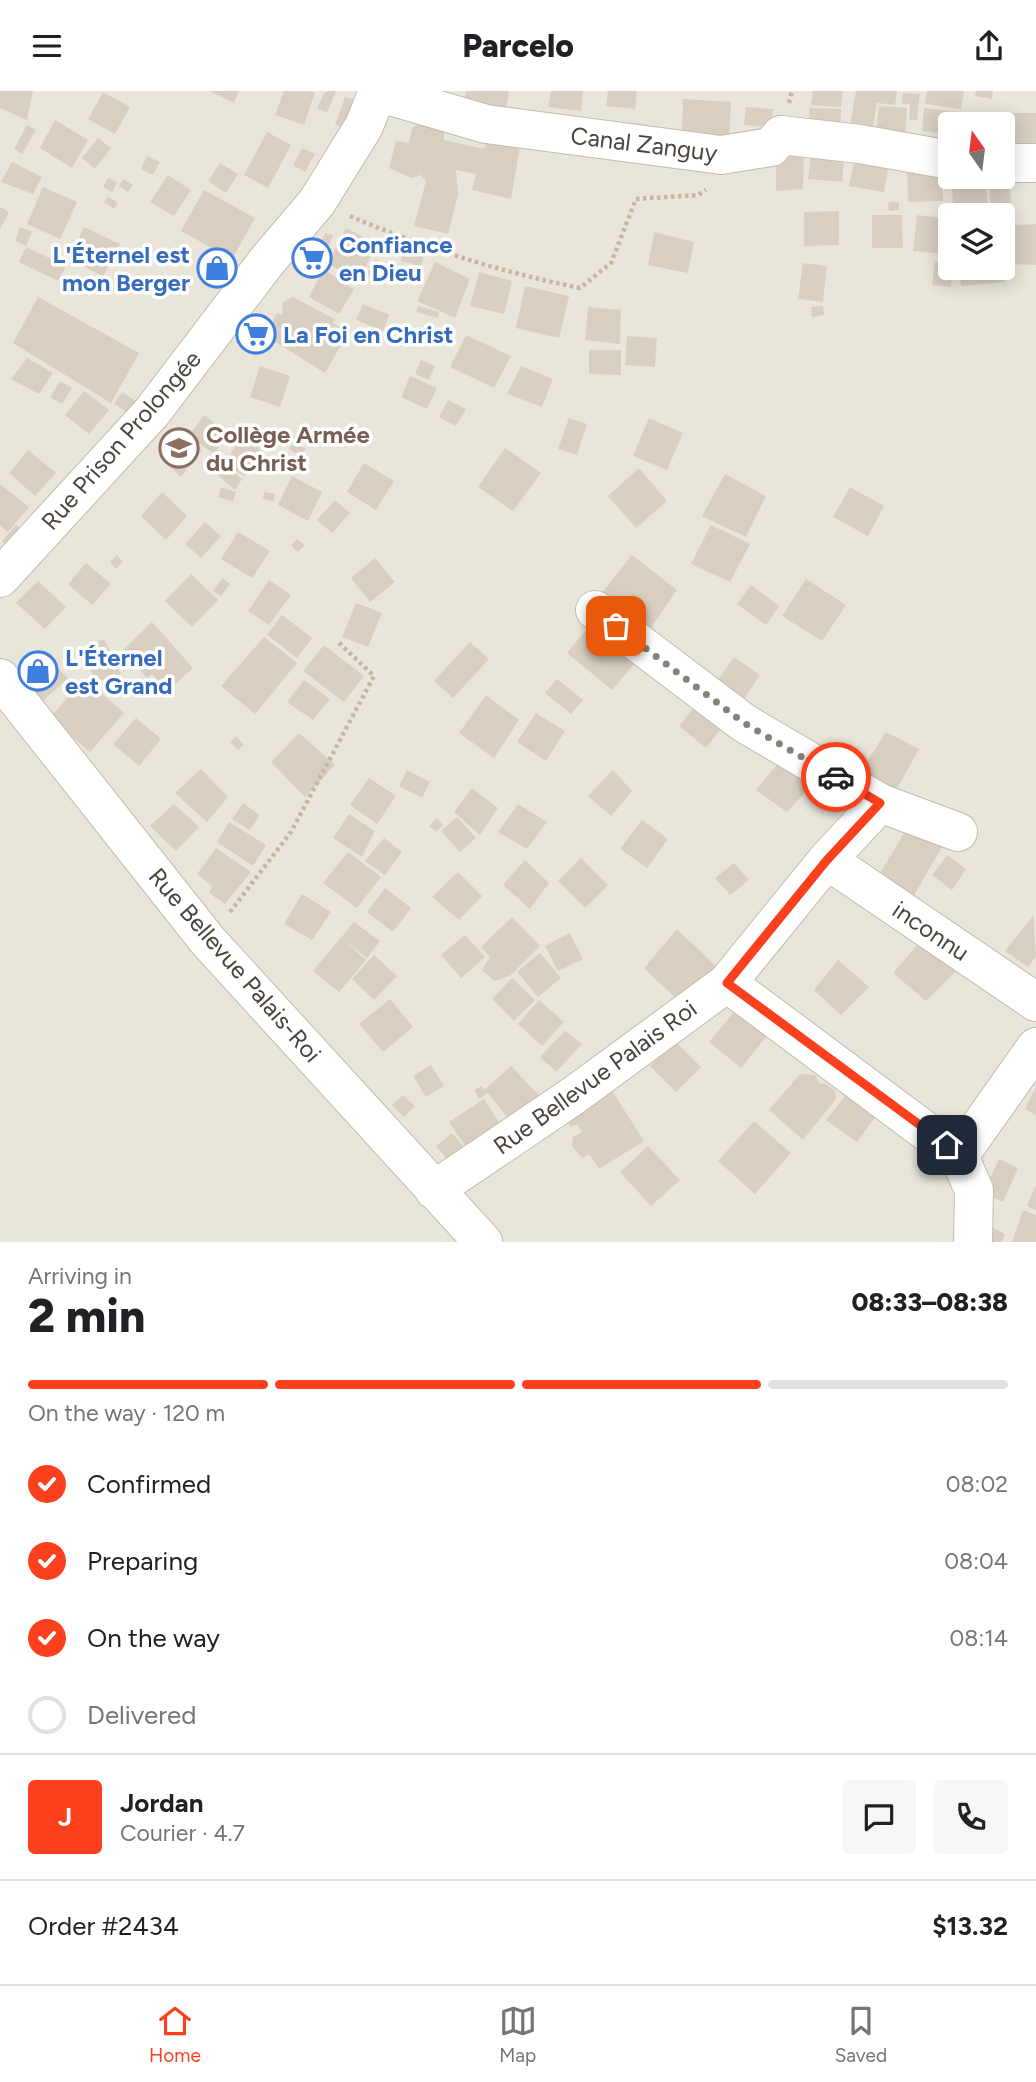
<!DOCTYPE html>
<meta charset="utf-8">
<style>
:root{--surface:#fff;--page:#f6f6f6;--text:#202124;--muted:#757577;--line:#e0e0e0;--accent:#fc3f1d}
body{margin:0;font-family:Figtree,sans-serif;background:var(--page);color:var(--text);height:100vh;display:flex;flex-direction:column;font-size:26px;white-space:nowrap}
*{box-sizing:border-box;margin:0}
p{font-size:23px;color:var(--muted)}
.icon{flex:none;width:38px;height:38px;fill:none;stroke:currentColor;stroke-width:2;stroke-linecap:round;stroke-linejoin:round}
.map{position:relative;height:1151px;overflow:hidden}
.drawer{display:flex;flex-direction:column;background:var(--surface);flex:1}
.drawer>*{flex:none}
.needle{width:46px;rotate:346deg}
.controls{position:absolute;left:938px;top:21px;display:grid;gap:14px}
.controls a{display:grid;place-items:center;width:77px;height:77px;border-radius:7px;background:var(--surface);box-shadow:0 4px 18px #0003;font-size:35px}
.pin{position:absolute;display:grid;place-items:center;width:60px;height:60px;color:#fff;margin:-30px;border-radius:14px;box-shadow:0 4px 10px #0006}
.courier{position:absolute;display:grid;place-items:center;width:70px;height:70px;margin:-35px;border:5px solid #fc3f1d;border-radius:50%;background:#fff;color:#222;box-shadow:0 2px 9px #0007}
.summary em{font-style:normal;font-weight:800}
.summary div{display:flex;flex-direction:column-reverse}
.summary{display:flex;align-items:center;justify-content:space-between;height:119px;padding:0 28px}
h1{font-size:46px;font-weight:800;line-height:52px}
.bar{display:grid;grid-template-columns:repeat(4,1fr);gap:10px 7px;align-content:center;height:84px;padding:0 28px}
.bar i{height:9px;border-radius:5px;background:var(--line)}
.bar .on{background:var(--accent)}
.bar p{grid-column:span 4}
.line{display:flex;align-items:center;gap:18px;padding:0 28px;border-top:2px solid var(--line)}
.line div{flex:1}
.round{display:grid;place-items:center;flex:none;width:74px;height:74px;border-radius:7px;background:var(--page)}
ol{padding:0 28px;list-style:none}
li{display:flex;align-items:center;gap:21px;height:77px}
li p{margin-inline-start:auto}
li .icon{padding:7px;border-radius:50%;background:var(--accent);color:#fff;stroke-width:4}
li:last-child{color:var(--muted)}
li i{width:38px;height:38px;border:4px solid var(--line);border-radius:50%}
header{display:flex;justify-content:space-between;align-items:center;height:91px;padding:0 28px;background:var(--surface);font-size:32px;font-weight:800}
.dock{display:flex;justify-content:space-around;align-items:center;height:98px;border-top:2px solid var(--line);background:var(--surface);font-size:19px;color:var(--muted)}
.dock a{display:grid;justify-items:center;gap:4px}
.dock .on{color:var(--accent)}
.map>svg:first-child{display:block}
.residential{fill:#eae5da;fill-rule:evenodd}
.building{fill:#d8cfc1}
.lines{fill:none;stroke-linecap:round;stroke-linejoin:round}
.minor-casing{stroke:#c2bbae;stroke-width:40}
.path{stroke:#c4b79f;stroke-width:4.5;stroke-dasharray:3.5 3.5;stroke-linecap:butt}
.minor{stroke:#fff;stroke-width:38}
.done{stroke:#878178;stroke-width:7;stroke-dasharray:0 12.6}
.route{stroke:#fc3f1d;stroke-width:9}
.labels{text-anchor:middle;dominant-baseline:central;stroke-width:7;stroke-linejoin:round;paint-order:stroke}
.street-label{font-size:24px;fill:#4b4439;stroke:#fff}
.shop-label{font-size:24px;font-weight:bold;fill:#366cbe;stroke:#fff;text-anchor:start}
.education-label{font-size:24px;font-weight:bold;fill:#785e54;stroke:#fff;text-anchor:start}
</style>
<header><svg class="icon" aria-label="menu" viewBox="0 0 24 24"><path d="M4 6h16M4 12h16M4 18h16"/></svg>Parcelo<svg class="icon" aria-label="share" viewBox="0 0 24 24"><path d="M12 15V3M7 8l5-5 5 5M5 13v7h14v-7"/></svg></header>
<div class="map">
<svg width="1036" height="1151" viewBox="0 0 1036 1151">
<rect width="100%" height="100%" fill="#f6f3ec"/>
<path class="residential" d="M0,0h1036v1151h-1036zM950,33h53v53h-53zM950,124h53v53h-53z"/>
<g class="building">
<polygon points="0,0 33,0 27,29 0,17"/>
<polygon points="209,0 239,0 234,12"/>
<polygon points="284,0 315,1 304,34 275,24"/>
<polygon points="330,0 336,0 327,22 317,17 325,1"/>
<polygon points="466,0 509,0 506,18 464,13"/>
<polygon points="551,0 583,0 581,20 548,16"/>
<polygon points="608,0 637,0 635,18 606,15"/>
<polygon points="813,0 843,0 841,16 811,14"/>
<polygon points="856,0 897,0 895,14 877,12 870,51 848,47"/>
<polygon points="927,0 964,0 961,18 925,13"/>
<polygon points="976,0 993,0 992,8 975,5"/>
<polygon points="103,1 130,16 115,43 88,28"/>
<polygon points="903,2 920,3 917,29 909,29 910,13 902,13"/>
<polygon points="345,6 357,10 348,38 335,34"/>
<polygon points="683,8 731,11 729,46 682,44"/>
<polygon points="879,15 907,17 905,46 876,43"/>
<polygon points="746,16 773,18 770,36 744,34"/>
<polygon points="809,17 841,18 840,46 810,45"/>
<polygon points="924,17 965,22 964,33 950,33 950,43 922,40"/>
<polygon points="1002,22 1036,22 1036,59 1003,59"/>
<polygon points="968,23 980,24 979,33 967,33"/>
<rect x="988" y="23" width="12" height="10"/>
<polygon points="55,29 88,49 72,77 40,57"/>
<polygon points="423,30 444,36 444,49 484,58 487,48 520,56 511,108 472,99 476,83 456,79 458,104 448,143 414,135 426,90 421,84 412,87 389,77 396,50 409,52 412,37"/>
<polygon points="27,34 36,39 22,63 14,58"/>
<polygon points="267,41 291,54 268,97 244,84"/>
<polygon points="98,47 111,57 95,78 82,67"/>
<polygon points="812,52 845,55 842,91 808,88"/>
<polygon points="302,57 315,63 305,81 293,74"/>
<polygon points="776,60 804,61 803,98 776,100"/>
<polygon points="856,61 890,67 884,101 849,95"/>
<polygon points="147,65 160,71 153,84 141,78"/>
<polygon points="12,71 42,86 33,103 1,91"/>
<polygon points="220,72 238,83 226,102 208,90"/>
<polygon points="942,75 943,110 908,111 907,76"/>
<polygon points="1009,80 1012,131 1003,132 1003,124 991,124 989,86 1003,86"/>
<polygon points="168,84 191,99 174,125 150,111"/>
<polygon points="952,86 986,86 988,122 953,124"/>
<polygon points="108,87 117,91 112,101 103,96"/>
<polygon points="123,88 133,94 128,101 119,95"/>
<polygon points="43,96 77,111 60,148 27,133"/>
<polygon points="204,99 255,127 232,168 181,140"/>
<polygon points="108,106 118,112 114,118 104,111"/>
<polygon points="888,111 899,111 899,119 889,120"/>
<polygon points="0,116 9,121 0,138"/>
<polygon points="839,120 839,154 804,155 804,121"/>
<polygon points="872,124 902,124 903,157 872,157"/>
<polygon points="917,124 949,128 945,163 913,160"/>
<polygon points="1036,133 1036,174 1006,173 1006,135"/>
<polygon points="20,136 32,141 26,155 15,150"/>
<polygon points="84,136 120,153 103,185 69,168"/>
<polygon points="346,137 377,153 359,189 328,173"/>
<polygon points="654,141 694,151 688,182 648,174"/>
<polygon points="325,142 333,144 324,164 317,160"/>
<polygon points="301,154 317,163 309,176 293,168"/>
<polygon points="405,154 425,159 421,175 401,170"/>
<polygon points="26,156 66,175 58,190 19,171"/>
<polygon points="212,162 239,177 225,198 199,183"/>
<polygon points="375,168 390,175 382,191 367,184"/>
<polygon points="435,171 470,188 455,227 417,210"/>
<polygon points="935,171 950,173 953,177 951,196 932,194"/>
<polygon points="803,172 827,175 823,211 798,208"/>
<polygon points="959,177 1003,177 1005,191 961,195"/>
<polygon points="323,178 354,198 339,223 309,206"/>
<polygon points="479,181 512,190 504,223 470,215"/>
<polygon points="525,195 569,205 559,247 516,237"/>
<polygon points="38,206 139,262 111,312 13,252"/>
<polygon points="293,206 336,229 332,232 349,240 325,282 266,245 277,222 282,224 283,211"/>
<polygon points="363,213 389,224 383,240 356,229"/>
<polygon points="418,215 439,221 438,227 416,221"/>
<polygon points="823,215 824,224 812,226 811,216"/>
<polygon points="588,216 621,219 620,253 585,249"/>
<polygon points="253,230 266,238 255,256 242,247"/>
<polygon points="466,244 511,265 494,297 450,276"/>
<polygon points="627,245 657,247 655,276 625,274"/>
<polygon points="589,259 621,259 621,284 589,283"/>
<polygon points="27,267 53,282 39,303 11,288"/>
<polygon points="421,269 435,275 429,289 415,283"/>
<polygon points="260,275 290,285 280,316 250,306"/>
<polygon points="521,275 553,288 542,316 507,303"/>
<polygon points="410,285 437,297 427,318 401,306"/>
<polygon points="60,290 72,297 62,313 50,306"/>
<polygon points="84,300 109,319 89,343 65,324"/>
<polygon points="122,301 137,311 130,323 114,313"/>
<polygon points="448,309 466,318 456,335 439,326"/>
<polygon points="204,324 229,342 214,363 189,345"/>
<polygon points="569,327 587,333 577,364 558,358"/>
<polygon points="649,327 683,342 667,379 633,365"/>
<polygon points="179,341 202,359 181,386 159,366"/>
<polygon points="242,344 261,358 244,385 225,372"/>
<polygon points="293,351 306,358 301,365 289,358"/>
<polygon points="505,357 541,382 513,420 478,396"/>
<polygon points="28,359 56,382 35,405 9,382"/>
<polygon points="222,371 242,388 235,399 215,382"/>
<polygon points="364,372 394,390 376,419 347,401"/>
<polygon points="639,377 667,410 636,437 608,405"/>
<polygon points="725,383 766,405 746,446 702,425"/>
<polygon points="292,385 322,401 308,430 278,414"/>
<polygon points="0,393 29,416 8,441 0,434"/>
<polygon points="221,396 236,401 233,411 218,406"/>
<polygon points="850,396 884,415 868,445 833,426"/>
<polygon points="162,401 187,425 166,449 141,425"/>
<polygon points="264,401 275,403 273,410 263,408"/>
<polygon points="335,409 350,422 332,442 317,429"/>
<polygon points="205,431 221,445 201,467 185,453"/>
<polygon points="16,434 27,444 13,460 2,450"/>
<polygon points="711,434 750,453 730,491 691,473"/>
<polygon points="238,441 270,460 252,487 221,468"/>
<polygon points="297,448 305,454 298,461 291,455"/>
<polygon points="117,464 123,471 116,478 110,471"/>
<polygon points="632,464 677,499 648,541 600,504"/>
<polygon points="375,467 395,491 370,511 351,487"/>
<polygon points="86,472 111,493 92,514 68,493"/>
<polygon points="191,483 218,509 192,536 165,510"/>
<polygon points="222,487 230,493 221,505 213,500"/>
<polygon points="806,488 846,514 822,550 782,525"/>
<polygon points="269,489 291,504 269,534 248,520"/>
<polygon points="38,490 66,516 45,538 16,512"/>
<polygon points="751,494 779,515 766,534 737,513"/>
<polygon points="356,512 382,522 368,556 342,546"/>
<polygon points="282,524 312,547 297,567 267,544"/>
<polygon points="596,527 641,565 612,599 567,562"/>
<polygon points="152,531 193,577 168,600 152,583 147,587 122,560"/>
<polygon points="264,546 297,572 255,623 221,595"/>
<polygon points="104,548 121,583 96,591 81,558"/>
<polygon points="470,551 489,568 453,607 434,590"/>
<polygon points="324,554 364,585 344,611 303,580"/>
<polygon points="45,564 68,587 32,620 9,593"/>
<polygon points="734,566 760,584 740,614 713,596"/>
<polygon points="84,587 124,622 90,661 50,627"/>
<polygon points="557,588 583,609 571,623 545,602"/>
<polygon points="304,589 330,608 313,629 287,611"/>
<polygon points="486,604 519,629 494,667 459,642"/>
<polygon points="700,609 727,630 706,657 679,635"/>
<polygon points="536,622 565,640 546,670 517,651"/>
<polygon points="136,627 161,648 139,675 113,653"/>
<polygon points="886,641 919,658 895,701 859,683"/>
<polygon points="299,642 335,674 305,706 271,671"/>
<polygon points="236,645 244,654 238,659 230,651"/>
<polygon points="785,664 820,685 787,721 756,699"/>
<polygon points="201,678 228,706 207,731 175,702"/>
<polygon points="407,679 430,691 422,707 399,695"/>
<polygon points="613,679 632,700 611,725 588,705"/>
<polygon points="369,687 396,705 377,733 350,714"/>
<polygon points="472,697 498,717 480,744 454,721"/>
<polygon points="243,712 260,724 250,739 232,728"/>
<polygon points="174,713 199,736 176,760 150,735"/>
<polygon points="518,713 547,731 527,758 498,741"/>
<polygon points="349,723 375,740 362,766 333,747"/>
<polygon points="457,726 476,747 460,761 441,740"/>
<polygon points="437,727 443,734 436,741 429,735"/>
<polygon points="642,729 668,748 647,777 620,758"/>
<polygon points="229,731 266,754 253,775 217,751"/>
<polygon points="907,737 942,756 913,806 878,786"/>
<polygon points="384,747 402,761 385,784 365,770"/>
<polygon points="216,757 251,781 225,813 209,802 212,795 197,783"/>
<polygon points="348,761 381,786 357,817 323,792"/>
<polygon points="947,764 966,778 952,799 932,784"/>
<polygon points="581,767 608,794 585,817 558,790"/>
<polygon points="525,769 549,792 530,818 503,794"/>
<polygon points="734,772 749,789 730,804 715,787"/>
<polygon points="458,781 482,805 459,829 432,806"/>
<polygon points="385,797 411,817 393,841 367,821"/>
<polygon points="302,803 331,821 312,849 284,833"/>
<polygon points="1033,825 1036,865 1028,876 1005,860"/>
<polygon points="512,826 540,855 510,885 494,890 482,879 490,866 481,856"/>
<polygon points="354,831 380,850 367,867 344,849 366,869 339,901 313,880"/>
<polygon points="677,838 723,882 687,918 644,877"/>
<polygon points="570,842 583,868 558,880 545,855"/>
<polygon points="465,844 485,866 461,887 441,864"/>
<polygon points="924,846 962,874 926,910 893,882"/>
<polygon points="540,862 561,887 538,906 517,881"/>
<polygon points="374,864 397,885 374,909 352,888"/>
<polygon points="838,869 869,896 841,924 814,899"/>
<polygon points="512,887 535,909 514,930 492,908"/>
<polygon points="390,908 413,936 383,961 359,933"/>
<polygon points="539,909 564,931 542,955 518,933"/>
<polygon points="739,915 770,941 741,977 709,951"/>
<polygon points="565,940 582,953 556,981 540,966"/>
<polygon points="675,950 701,976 676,1001 650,975"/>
<polygon points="431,974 444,995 426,1006 413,985"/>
<polygon points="511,975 539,1004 512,1032 488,1002 479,1008 474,999 482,995 484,999"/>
<polygon points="800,983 815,984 820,993 824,992 835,999 836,1008 803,1049 769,1019"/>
<polygon points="609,995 644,1050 599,1078 589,1063 582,1067 572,1055 573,1046 582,1041 577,1033 571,1036 564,1026"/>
<polygon points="1036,996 1036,1024 1025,1018"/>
<polygon points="850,999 880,1019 857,1051 826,1029"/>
<polygon points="403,1004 415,1015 404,1026 392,1014"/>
<polygon points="484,1008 500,1033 466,1056 449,1031"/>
<polygon points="754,1030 791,1062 755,1103 718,1070"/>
<polygon points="452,1042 466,1059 450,1072 436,1055"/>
<polygon points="648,1055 680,1089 651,1115 620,1081"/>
<polygon points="999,1068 1018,1077 1003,1111 983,1102"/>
<polygon points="1036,1094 1036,1119 1027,1115"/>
<polygon points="1023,1119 1036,1124 1036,1151 1012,1151"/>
<polygon points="993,1137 1005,1143 1002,1151 988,1151"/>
</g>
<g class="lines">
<g class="minor-casing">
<g id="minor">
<polyline points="377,1 486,33 721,64 771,56 781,44 860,53 950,69"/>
<polyline points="1003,72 1036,72"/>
<polyline points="0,487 152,321 267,170 317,111 364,35 378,0"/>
<polyline points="0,587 208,850 483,1151"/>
<polyline points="880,712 958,741"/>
<polyline points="827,769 1036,911"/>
<polyline points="727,892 959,1065 974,1099 973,1151"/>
<polyline points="959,1065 1036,956"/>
<polyline points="434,1099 573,1005 727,892 827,769 880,712 744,632 595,519"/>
</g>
</g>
<g class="path">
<polyline points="789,12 792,0"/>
<path d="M350,125c74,32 151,56 230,72l31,-25 25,-64 62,-4 8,-5"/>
<polyline points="230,821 291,741 374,585 337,550"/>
</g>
<use href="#minor" class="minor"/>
</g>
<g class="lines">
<polyline class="done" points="616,535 744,632 836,686"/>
<polyline class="route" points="836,686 880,712 827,769 727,892 947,1054"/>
</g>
<defs>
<g id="supermarket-ring" transform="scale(2.0125)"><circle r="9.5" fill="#fff" stroke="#3f7fe0" stroke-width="1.5"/><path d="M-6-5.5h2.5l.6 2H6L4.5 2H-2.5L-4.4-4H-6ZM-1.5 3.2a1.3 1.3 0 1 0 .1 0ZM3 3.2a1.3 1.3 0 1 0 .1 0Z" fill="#3f7fe0"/></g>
<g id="shop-ring" transform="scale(2.0125)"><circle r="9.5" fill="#fff" stroke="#3f7fe0" stroke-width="1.5"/><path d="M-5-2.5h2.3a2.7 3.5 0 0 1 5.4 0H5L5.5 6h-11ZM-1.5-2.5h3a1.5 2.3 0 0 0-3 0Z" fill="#3f7fe0"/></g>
<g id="school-ring" transform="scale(2.0125)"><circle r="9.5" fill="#fff" stroke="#8d6e63" stroke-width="1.5"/><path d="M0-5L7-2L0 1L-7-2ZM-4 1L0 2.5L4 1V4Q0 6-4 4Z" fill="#8d6e63"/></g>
</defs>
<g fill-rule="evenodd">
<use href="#supermarket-ring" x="312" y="167"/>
<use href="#shop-ring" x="217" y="177"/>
<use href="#supermarket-ring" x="256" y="243"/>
<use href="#school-ring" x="179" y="357"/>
<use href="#shop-ring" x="38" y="580"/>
</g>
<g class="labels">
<g class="street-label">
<text transform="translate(644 53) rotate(7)">Canal Zanguy</text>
<text transform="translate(121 349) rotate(-49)">Rue Prison Prolongée</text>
<text transform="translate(931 840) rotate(34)">inconnu</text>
<text transform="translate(235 874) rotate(49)">Rue Bellevue Palais-Roi</text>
<text transform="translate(595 986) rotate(-36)">Rue Bellevue Palais Roi</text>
</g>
<g class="shop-label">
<text x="339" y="153">Confiance<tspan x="339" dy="28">en Dieu</tspan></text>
<text x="190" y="163" text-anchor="end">L'Éternel est<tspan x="190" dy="28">mon Berger</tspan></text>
<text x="283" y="243">La Foi en Christ</text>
<text x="65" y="566">L'Éternel<tspan x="65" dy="28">est Grand</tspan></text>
</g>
<g class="education-label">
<text x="206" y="343">Collège Armée<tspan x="206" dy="28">du Christ</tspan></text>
</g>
</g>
</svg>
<div class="controls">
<a><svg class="needle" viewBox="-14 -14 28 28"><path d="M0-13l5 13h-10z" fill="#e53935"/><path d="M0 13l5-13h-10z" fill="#757577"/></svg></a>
<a><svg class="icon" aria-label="layers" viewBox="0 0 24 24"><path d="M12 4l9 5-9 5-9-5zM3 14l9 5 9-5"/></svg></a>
</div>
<div class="pin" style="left:616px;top:535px;background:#ea580c"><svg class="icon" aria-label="bag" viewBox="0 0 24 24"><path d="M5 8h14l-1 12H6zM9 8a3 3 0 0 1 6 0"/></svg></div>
<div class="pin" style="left:947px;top:1054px;background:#1f2937"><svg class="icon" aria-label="home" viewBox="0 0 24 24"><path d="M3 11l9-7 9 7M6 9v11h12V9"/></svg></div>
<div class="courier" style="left:836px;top:686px"><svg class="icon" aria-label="car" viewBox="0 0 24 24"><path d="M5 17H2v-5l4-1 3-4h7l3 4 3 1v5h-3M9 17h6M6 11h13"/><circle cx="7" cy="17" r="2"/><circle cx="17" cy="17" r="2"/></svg></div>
</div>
<section class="drawer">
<div class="summary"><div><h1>2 min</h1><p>Arriving in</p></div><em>08:33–08:38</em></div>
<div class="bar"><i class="on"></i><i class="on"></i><i class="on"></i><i></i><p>On the way · 120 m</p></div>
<ol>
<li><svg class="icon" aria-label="check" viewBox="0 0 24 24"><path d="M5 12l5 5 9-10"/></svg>Confirmed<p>08:02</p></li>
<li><svg class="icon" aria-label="check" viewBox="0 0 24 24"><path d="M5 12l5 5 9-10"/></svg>Preparing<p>08:04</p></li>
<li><svg class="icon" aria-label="check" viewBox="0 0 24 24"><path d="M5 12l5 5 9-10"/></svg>On the way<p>08:14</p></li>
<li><i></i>Delivered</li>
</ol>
<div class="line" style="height:126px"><b class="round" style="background:var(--accent);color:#fff">J</b><div><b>Jordan</b><p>Courier · 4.7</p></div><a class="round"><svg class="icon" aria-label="chat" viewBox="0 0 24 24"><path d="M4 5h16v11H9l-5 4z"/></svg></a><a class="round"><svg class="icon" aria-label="phone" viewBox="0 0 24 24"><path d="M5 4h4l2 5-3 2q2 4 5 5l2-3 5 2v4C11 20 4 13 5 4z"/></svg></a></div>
<div class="line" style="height:91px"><div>Order #2434</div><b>$13.32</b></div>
</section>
<nav class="dock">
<a class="on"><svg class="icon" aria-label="home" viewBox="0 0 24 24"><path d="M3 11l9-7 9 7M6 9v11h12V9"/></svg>Home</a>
<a><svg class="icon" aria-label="map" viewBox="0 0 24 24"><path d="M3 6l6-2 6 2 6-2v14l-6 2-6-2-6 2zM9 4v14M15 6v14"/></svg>Map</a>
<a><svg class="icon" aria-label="saved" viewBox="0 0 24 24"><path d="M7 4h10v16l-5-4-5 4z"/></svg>Saved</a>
</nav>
